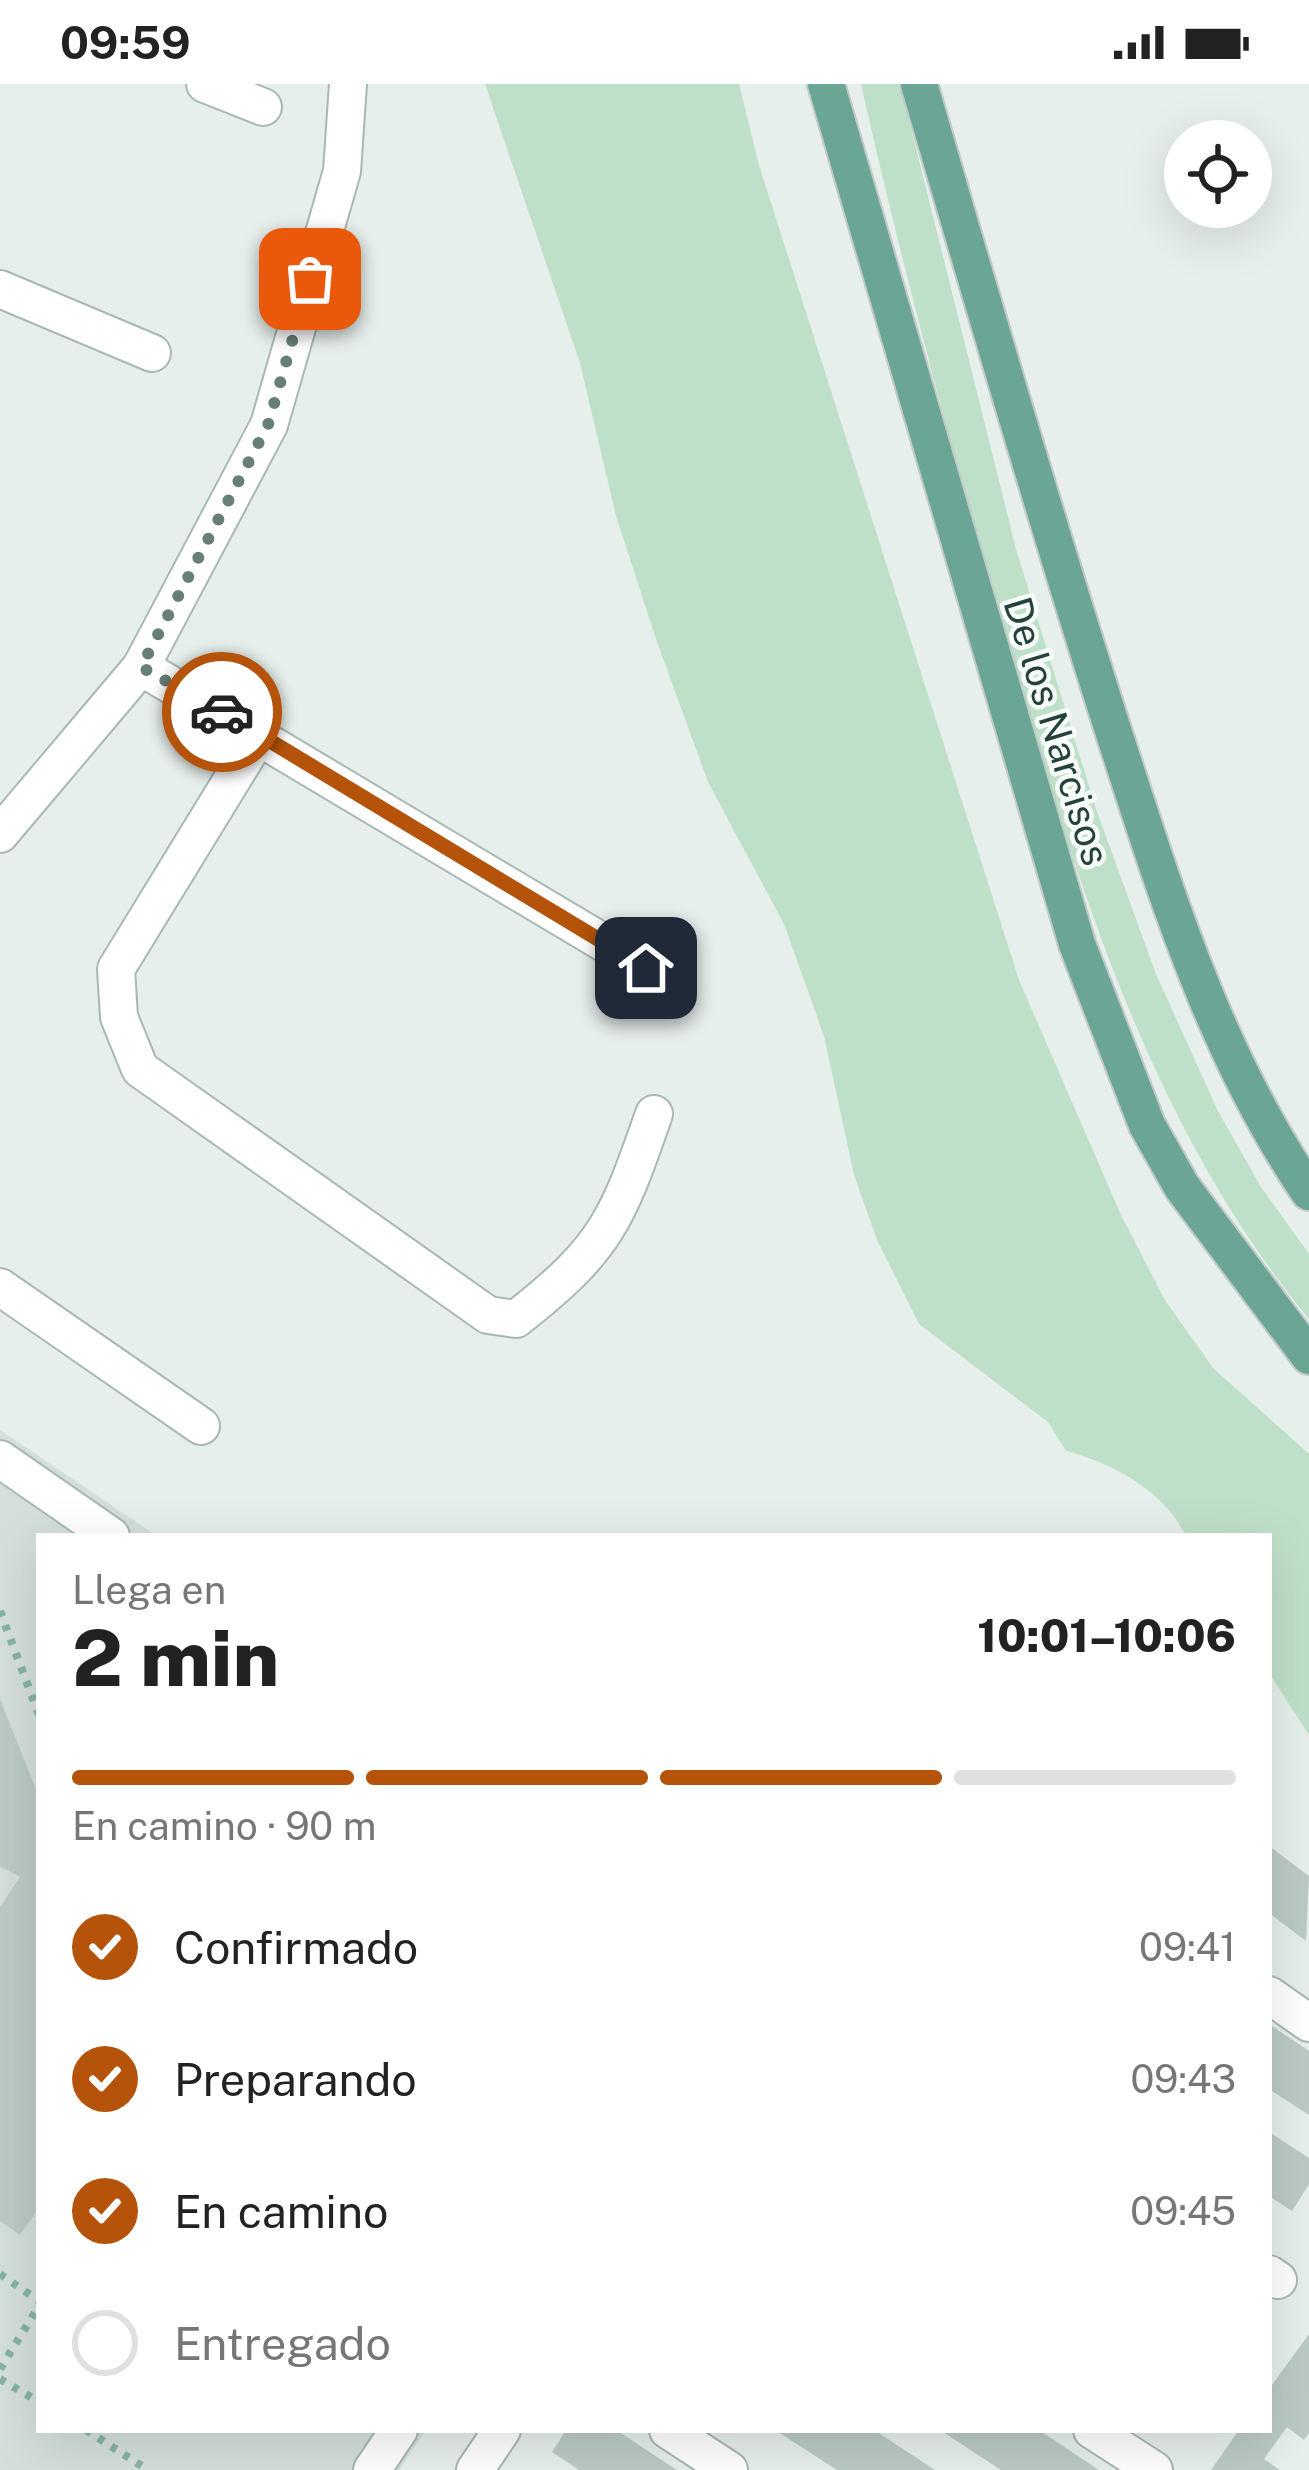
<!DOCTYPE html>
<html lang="es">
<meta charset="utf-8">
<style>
:root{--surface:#fff;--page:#f2f2f2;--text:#222;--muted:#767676;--line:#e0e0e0;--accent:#b45309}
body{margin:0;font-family:"Public Sans",sans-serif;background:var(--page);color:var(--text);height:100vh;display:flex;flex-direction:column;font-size:45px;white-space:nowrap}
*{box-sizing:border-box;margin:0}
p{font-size:39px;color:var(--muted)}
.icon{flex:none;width:66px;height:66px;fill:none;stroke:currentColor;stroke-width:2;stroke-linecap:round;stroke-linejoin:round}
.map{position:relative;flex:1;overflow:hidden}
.drawer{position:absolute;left:36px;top:1449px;width:1236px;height:900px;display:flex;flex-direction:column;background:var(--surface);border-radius:0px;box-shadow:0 12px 48px #0002}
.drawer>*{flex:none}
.tools{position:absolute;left:1164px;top:36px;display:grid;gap:24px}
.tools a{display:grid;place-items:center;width:108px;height:108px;border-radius:50%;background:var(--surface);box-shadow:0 12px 48px #0002;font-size:60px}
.pin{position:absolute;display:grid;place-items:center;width:102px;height:102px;color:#fff;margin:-51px;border-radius:24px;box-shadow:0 6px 18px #0006}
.courier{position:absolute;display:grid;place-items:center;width:120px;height:120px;margin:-60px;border:9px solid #b45309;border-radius:50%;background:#fff;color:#222;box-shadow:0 3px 15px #0007}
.overview em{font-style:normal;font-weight:800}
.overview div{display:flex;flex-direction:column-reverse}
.overview{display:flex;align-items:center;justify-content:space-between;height:204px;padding:0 36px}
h1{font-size:78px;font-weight:800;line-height:90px}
.bar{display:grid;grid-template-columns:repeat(4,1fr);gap:18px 12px;align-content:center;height:144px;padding:0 36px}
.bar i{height:15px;border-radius:9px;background:var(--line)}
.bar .current{background:var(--accent)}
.bar p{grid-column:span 4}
ol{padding:0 36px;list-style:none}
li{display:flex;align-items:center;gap:36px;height:132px}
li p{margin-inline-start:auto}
li .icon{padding:12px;border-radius:50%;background:var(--accent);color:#fff;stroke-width:4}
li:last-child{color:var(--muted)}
li i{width:66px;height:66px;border:6px solid var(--line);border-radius:50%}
.status{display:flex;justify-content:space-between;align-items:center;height:84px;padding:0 60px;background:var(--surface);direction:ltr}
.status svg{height:33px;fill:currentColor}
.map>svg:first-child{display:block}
.built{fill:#d4dfda}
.green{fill:#bfe0c8}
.building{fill:#bbcac4}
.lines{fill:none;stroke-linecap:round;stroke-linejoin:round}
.minor-casing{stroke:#a8b8b2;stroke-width:40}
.major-casing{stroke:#c2cac8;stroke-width:40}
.path{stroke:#86b3a5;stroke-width:8;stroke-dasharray:6 9;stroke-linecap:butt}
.minor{stroke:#fff;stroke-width:36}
.major{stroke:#6aa596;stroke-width:36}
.done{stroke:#687f78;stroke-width:12;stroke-dasharray:0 21.6}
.route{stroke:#b45309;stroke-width:15}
.labels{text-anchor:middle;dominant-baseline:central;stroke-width:9;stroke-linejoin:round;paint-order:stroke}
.street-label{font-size:39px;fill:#24423a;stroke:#f7fbf9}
</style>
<div class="status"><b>09:59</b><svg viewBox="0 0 49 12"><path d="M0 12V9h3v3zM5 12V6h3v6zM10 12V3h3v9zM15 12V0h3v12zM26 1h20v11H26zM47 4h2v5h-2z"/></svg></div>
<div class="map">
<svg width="1309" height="2386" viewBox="0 0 1309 2386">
<rect width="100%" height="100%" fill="#e6efeb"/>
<polygon class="built" points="0,1346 157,1452 39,1452 39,2346 426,2346 399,2386 0,2386"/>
<g class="green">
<path d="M485,0h254l20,81 260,815 102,235 44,85 48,68 96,86v281l-40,-62v-137h-83c-20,-44 -75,-74 -120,-85l-18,-29 -129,-98 -42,-84 -23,-65 -30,-139 -40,-112 -76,-142 -51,-140 -41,-126 -36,-153z"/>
<path d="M861,0h39l116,465 80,260 60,165 62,137 43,76 48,67v65c-163,-198 -236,-449 -306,-691 -52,-180 -101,-362 -142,-544z"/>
</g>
<g class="building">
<polygon points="0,1615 39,1713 39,2124 20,2151 0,2137 0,1823 20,1793 0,1782"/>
<polygon points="1269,1762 1309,1792 1306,1857 1269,1829"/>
<polygon points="1269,1940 1309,1967 1309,2031 1269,2005"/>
<polygon points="1269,2048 1309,2074 1309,2100 1292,2127 1269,2112"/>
<polygon points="1309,2250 1309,2349 1304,2356 1287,2343 1264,2375 1280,2386 1211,2386 1239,2346 1269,2346 1269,2305"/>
<polygon points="566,2346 616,2346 677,2386 579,2386 552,2368"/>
<polygon points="775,2346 874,2346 935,2386 837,2386"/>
<polygon points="940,2346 1039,2346 1099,2386 1001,2386"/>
</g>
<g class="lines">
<g class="minor-casing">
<g id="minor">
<polyline points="205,0 263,23"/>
<polyline points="0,205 152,269"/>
<polyline points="141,583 646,884"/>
<path d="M260,650l-144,235 3,48 21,52 348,246 28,4c91,-71 101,-99 138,-205"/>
<polyline points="0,750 141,583 269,341 342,87 348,0"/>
<polyline points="0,1203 201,1342"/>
<polyline points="0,1375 111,1452"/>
<polyline points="1269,1911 1309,1939"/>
<polyline points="1269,2190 1278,2196"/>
<polyline points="668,2346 729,2386"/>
<polyline points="1092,2346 1154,2386"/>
<polyline points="372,2386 399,2346"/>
<polyline points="475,2386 502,2346"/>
</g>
</g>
<g class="major-casing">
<g id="major">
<polyline points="826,0 1077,860 1147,1041 1182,1103 1309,1272"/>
<path d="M919,0c63,215 125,430 193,643 53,163 100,322 197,465"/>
</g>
</g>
<g class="path">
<polyline points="0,1527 39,1631"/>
<polyline points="0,2190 39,2217"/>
<polyline points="0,2285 39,2222"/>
<polyline points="0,2295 39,2318"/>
<polyline points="86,2346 148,2386"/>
</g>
<use href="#minor" class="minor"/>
<use href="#major" class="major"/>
</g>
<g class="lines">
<polyline class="done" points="222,628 141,583 268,341 310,195"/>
<polyline class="route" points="222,628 646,884"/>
</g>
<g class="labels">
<g class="street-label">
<text transform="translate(1057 647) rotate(73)">De los Narcisos</text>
</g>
</g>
</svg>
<div class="tools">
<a><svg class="icon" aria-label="locate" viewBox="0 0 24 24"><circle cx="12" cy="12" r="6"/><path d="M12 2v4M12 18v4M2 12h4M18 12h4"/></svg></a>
</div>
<div class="pin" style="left:310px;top:195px;background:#ea580c"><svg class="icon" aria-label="bag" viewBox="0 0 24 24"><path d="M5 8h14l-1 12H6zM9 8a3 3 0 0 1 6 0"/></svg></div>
<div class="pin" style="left:646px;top:884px;background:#1f2937"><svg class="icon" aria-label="home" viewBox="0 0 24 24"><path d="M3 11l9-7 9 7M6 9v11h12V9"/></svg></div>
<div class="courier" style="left:222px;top:628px"><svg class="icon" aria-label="car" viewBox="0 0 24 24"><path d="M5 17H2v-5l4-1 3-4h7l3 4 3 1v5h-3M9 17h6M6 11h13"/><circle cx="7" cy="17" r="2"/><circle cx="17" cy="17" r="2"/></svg></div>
<section class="drawer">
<div class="overview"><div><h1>2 min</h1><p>Llega en</p></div><em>10:01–10:06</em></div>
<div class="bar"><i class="current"></i><i class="current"></i><i class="current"></i><i></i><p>En camino · 90 m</p></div>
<ol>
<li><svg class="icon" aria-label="check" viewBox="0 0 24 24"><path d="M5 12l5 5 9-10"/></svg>Confirmado<p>09:41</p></li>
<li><svg class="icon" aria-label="check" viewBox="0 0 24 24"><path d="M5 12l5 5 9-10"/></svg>Preparando<p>09:43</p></li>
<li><svg class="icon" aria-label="check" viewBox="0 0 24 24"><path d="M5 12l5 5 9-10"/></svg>En camino<p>09:45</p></li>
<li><i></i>Entregado</li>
</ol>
</section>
</div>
